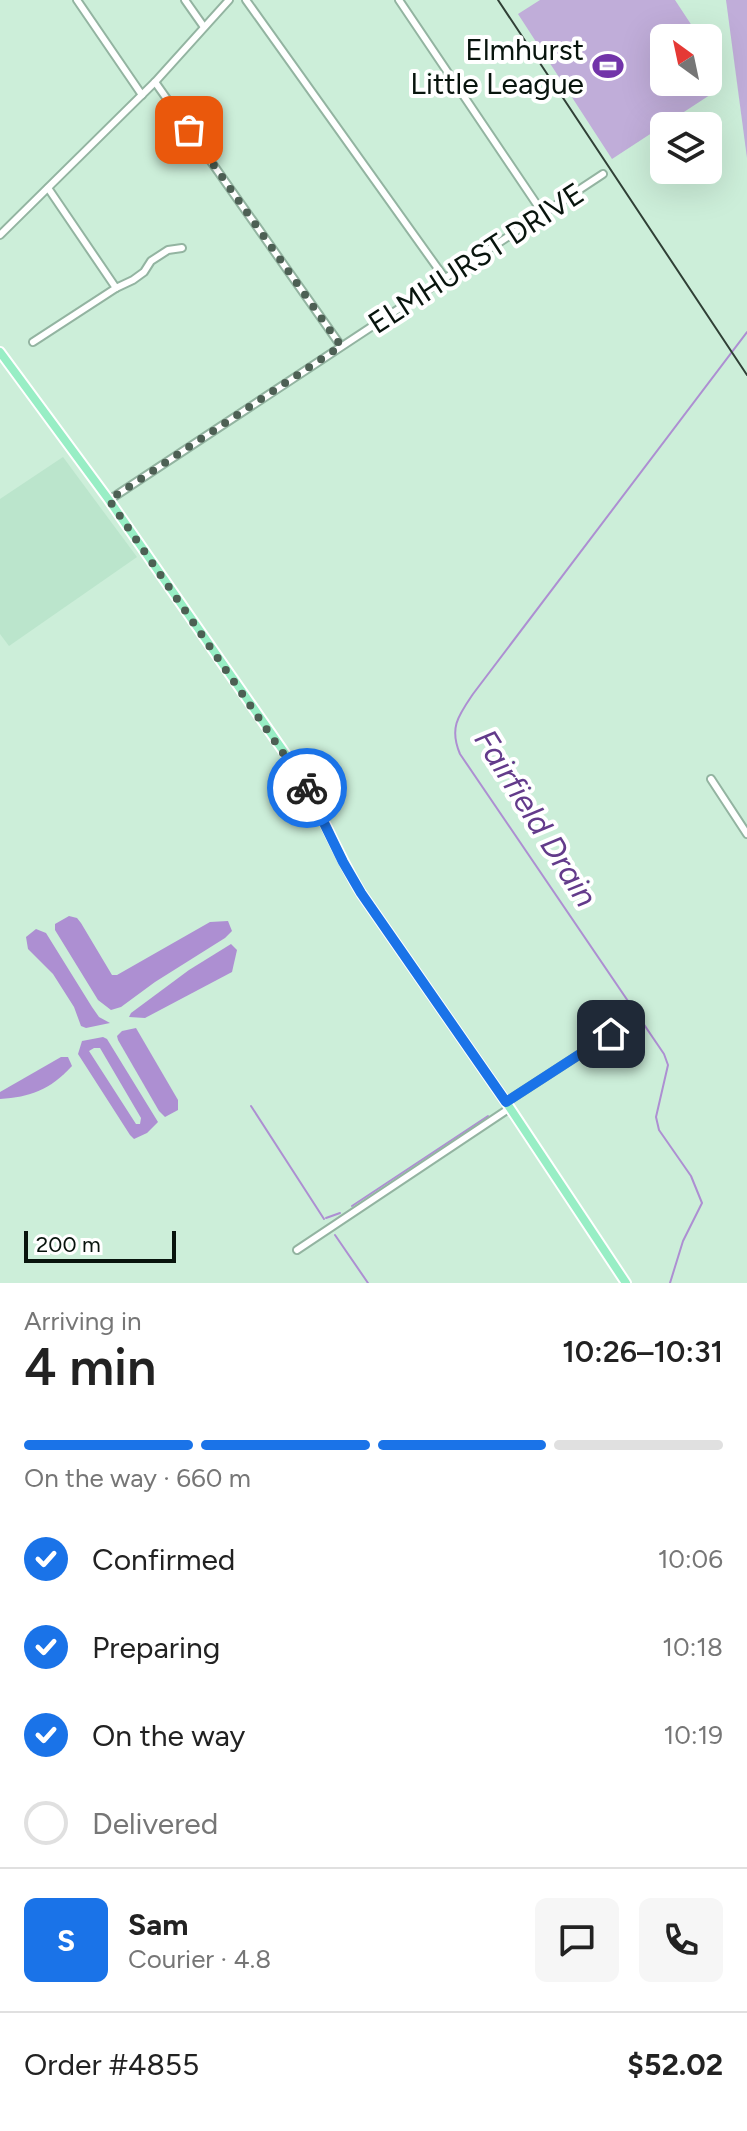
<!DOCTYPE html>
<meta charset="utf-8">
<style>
:root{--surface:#fff;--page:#f6f6f6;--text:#222;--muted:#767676;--line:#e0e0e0;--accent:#1a73e8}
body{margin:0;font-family:Figtree,sans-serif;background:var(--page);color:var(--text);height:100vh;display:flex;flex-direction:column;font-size:30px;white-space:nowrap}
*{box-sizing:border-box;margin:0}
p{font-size:26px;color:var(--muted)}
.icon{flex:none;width:44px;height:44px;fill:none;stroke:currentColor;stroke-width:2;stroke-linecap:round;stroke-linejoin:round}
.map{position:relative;height:1283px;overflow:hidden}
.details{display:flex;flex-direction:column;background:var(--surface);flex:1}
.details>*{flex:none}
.needle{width:52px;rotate:327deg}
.controls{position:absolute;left:650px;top:24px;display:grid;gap:16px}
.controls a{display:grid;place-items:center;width:72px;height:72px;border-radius:12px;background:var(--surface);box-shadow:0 8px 32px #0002;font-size:40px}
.scale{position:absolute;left:24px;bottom:20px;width:152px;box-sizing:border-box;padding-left:8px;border:4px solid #08140d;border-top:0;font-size:22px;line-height:28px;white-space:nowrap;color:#08140d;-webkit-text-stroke:6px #fff;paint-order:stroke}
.pin{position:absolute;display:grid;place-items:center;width:68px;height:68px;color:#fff;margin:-34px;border-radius:16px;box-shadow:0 4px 12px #0006}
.courier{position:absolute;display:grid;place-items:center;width:80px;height:80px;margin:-40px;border:6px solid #1a73e8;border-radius:50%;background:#fff;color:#222;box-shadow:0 2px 10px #0007}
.headline em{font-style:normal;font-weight:600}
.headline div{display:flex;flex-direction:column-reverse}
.headline{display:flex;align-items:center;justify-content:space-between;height:136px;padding:0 24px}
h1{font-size:52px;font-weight:600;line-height:60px}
.bar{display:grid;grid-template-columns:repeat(4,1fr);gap:12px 8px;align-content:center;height:96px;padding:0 24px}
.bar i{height:10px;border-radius:6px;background:var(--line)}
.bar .current{background:var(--accent)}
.bar p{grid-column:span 4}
.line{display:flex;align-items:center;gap:20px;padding:0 24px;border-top:2px solid var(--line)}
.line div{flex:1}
.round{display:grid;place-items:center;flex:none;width:84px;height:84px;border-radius:12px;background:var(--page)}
ol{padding:0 24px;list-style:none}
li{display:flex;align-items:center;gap:24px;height:88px}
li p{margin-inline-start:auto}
li .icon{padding:8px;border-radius:50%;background:var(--accent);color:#fff;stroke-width:4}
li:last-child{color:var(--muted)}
li i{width:44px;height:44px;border:4px solid var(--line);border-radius:50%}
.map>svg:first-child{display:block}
.built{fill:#bbe5cc}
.green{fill:#c0add9}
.water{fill:#ad8fd2;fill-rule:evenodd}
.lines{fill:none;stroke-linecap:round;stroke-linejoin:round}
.stream{stroke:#ad8fd2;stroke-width:2}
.minor-casing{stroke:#93b4a1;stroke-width:10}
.major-casing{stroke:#fff;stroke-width:12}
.minor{stroke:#fff;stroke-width:6}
.major{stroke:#98eec5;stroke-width:8}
.rail{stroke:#304036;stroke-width:2}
.done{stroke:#4d6054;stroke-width:8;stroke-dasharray:0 14.4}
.route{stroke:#1a73e8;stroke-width:10}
.labels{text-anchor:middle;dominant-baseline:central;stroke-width:8;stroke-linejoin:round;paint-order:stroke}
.poi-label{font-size:30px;fill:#08140d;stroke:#fff;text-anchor:end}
.street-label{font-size:30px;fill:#08140d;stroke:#fff}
.water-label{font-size:32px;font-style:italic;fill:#633b8b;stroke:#fff}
</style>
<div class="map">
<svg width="747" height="1283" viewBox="0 0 747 1283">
<rect width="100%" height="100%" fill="#cceed9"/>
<polygon class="built" points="63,457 137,557 9,646 0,634 0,499"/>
<g class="green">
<polygon points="540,0 675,0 700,38 664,38 664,82 708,82 708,50 716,91 612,159 518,14"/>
<polygon points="726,0 747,0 747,158"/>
</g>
<g class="water">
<polygon points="69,916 77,918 81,923 112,975 117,975 210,922 228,921 232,931 225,938 155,982 121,1007 111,1010 98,1000 55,930 55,924"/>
<polygon points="36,929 46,933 92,1007 99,1017 110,1023 86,1028 81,1026 74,1007 53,974 28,949 26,937"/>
<polygon points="231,944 237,950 232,972 145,1018 129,1017 131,1013 189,970"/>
<polygon points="136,1028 178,1100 178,1110 165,1117 159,1111 118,1040 117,1036 122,1031"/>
<path d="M103,1037l4,2 51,83 -11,11 -13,6 -4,-4 -52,-81 4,-13zM94,1048h6l41,70 -1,6h-4l-47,-73z"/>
<path d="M61,1057h7l4,9c-22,24 -42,31 -72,33v-7z"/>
</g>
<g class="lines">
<g class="stream">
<polyline points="251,1106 324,1219"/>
<polyline points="352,1206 488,1116"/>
<polyline points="326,1218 340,1213"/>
<polyline points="335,1235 368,1283"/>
<path d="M670,1283l13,-42 19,-38 -11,-27 -32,-46 -3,-13 12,-52 -4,-11 -204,-300c-11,-26 -2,-38 13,-60l274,-362"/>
</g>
<g class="minor-casing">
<g id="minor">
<polyline points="77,0 142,95"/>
<polyline points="185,0 204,27"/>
<polyline points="246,0 444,277"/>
<polyline points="399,0 544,215"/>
<polyline points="155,82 341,346"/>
<polyline points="48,188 116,288"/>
<polyline points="0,235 155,82 229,0"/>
<polyline points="33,342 116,288 133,280 144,272 151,261 168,250 182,248"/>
<polyline points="109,500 603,174"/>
<polyline points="711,779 747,834"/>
<polyline points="506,1102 611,1034"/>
<polyline points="297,1250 510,1108"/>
</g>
</g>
<g class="major-casing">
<path id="major" d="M0,352l109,148 191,275c22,39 38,80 61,118l145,209 120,181"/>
</g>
<use href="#minor" class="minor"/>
<use href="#major" class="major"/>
<polyline class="rail" points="498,0 747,375"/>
</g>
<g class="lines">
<polyline class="done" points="189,130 341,346 109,500 307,788"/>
<polyline class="route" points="307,788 343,862 361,893 506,1102 611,1034"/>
</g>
<defs>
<g id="stadium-bare" transform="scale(2.4)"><path d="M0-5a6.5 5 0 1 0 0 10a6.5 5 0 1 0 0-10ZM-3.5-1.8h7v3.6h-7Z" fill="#7234a9" stroke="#fff" stroke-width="2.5" paint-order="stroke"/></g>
</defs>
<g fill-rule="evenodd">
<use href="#stadium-bare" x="608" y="66"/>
</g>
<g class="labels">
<g class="poi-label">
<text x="584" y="49">Elmhurst<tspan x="584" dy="34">Little League</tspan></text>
</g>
<g class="street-label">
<text transform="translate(476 258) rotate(-33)">ELMHURST DRIVE</text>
</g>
<g class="water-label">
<text transform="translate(536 818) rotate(58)">Fairfield Drain</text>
</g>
</g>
</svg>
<div class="controls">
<a><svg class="needle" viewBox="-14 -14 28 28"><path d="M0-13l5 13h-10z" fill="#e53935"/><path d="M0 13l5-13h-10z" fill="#767676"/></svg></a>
<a><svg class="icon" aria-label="layers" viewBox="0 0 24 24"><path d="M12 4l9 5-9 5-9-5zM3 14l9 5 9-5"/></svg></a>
</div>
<div class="scale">200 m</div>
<div class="pin" style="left:189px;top:130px;background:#ea580c"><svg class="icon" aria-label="bag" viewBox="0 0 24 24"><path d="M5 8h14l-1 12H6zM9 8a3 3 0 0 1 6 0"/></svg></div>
<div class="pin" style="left:611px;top:1034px;background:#1f2937"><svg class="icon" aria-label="home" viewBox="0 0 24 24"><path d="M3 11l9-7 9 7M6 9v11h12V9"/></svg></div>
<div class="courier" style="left:307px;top:788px"><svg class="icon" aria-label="bike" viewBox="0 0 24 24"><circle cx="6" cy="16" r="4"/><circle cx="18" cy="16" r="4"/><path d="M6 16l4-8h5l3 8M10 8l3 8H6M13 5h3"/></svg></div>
</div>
<section class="details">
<div class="headline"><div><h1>4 min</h1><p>Arriving in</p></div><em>10:26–10:31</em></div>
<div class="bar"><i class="current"></i><i class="current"></i><i class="current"></i><i></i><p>On the way · 660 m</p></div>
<ol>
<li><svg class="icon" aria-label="check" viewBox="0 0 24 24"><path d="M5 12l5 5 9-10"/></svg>Confirmed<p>10:06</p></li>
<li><svg class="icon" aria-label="check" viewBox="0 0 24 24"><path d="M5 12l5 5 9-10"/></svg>Preparing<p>10:18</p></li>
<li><svg class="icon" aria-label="check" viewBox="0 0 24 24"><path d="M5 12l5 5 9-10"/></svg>On the way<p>10:19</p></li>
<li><i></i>Delivered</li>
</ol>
<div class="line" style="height:144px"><b class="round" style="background:var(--accent);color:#fff">S</b><div><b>Sam</b><p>Courier · 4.8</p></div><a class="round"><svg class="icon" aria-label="chat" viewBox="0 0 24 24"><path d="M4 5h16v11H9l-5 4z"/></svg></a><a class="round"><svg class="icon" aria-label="phone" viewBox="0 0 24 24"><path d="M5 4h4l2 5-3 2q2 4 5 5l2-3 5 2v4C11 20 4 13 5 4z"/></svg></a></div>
<div class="line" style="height:104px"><div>Order #4855</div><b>$52.02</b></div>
</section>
